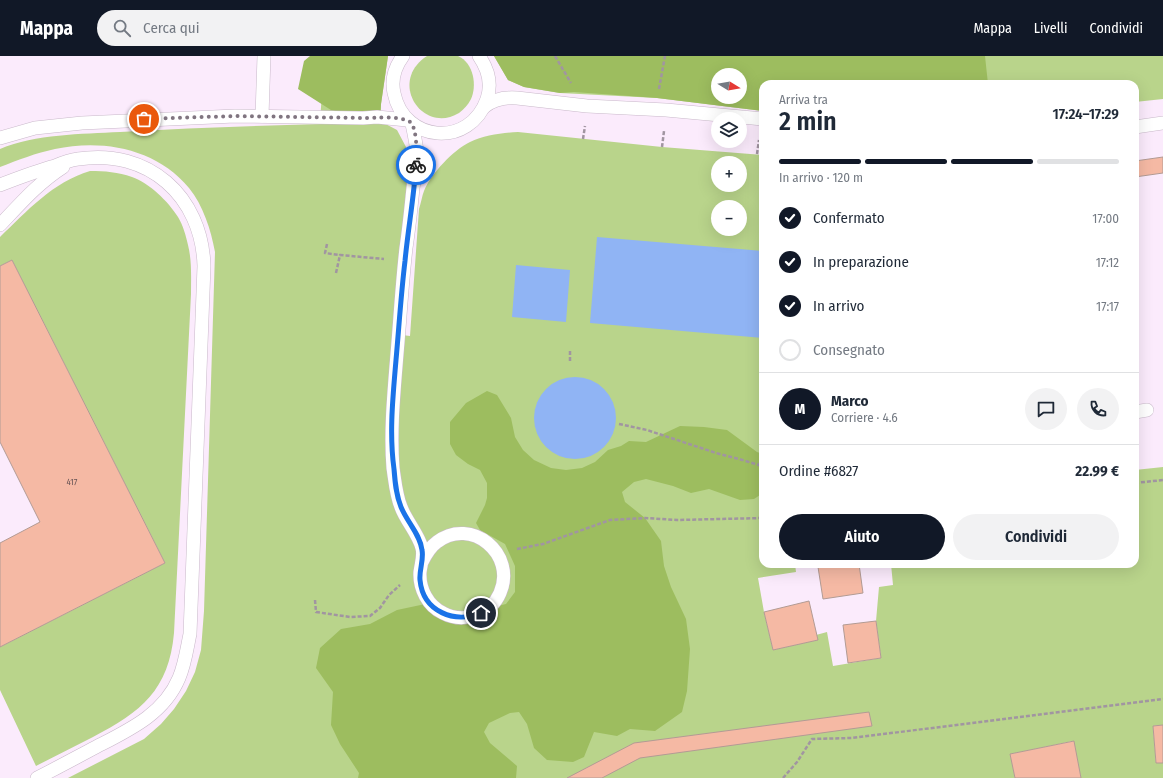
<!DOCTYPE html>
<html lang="it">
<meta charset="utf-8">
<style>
:root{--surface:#fff;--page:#f2f2f3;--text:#1f2937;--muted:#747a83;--line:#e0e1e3;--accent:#111827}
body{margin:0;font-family:"Fira Sans Condensed",sans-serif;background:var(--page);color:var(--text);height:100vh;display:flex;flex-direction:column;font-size:15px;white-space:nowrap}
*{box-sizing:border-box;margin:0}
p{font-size:13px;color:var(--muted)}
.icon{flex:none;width:22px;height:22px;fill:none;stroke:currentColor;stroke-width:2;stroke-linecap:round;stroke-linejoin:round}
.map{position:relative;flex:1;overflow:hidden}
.side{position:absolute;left:759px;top:24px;width:380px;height:488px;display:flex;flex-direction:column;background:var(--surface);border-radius:12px;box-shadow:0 4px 16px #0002}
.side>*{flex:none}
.needle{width:26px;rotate:101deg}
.controls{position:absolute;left:711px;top:12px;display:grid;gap:8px}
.controls a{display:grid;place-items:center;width:36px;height:36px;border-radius:50%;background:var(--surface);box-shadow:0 4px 16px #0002;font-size:20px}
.pin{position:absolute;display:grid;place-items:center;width:34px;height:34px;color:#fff;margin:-17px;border:2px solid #fff;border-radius:50%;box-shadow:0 1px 4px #0007}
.courier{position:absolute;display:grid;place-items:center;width:40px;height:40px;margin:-20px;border:3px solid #1a73e8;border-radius:50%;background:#fff;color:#222;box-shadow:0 1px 5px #0007}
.head em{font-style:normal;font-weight:600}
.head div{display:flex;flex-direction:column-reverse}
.head{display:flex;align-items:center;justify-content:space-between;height:68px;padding:0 20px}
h1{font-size:26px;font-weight:600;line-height:30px}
.bar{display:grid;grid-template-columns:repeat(4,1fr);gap:6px 4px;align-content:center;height:48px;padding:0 20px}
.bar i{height:5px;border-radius:3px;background:var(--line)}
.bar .on{background:var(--accent)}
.bar p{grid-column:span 4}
.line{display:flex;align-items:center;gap:10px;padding:0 20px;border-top:1px solid var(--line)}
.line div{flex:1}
.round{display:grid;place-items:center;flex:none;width:42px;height:42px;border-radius:21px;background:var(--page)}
ol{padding:0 20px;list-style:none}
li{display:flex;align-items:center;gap:12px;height:44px}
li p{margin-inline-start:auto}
li .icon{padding:4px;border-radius:50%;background:var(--accent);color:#fff;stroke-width:4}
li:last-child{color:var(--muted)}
li i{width:22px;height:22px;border:2px solid var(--line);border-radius:50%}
.action{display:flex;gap:8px;margin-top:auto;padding:8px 20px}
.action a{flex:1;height:46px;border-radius:24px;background:var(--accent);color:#fff;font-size:16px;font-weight:600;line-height:46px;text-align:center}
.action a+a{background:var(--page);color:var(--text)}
header{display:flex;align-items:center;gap:24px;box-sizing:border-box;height:56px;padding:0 20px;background:var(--accent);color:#fff}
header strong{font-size:19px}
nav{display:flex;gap:22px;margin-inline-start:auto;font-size:14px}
.search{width:280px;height:36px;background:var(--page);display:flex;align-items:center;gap:10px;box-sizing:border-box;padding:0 14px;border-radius:22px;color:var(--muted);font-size:15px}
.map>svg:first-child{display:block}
.green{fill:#b9d48b;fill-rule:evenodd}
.forest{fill:#9dbd5f;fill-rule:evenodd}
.water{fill:#90b4f4}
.building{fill:#f5b9a4;stroke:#b29b94}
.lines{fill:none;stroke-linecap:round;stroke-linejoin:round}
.lane-casing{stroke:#c9b9ca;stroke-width:14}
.path{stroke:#a195a1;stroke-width:2.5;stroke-dasharray:4 2;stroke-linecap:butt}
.lane{stroke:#fff;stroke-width:13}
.done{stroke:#807580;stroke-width:4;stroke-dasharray:0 7.2}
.route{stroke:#1a73e8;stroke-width:5}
.labels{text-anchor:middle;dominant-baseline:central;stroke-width:4;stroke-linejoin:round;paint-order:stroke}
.number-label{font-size:9px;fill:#6b5757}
</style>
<header>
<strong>Mappa</strong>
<div class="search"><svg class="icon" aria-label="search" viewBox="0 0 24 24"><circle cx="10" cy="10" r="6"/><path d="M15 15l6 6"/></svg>Cerca qui</div>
<nav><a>Mappa</a><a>Livelli</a><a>Condividi</a></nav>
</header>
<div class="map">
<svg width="1163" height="722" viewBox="0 0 1163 722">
<rect width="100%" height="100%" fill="#fbebfc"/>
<g class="green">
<path d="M324,0h64l-7,48 -1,17 17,9 9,17 2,21 -14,166 16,2 9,-127c2,-6 3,-13 5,-18 7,-17 29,-41 46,-49 14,-7 32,-9 48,-10l144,15 101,8v409h32l1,8 -38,6 6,34 9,38 44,-10 -1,-5 11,-3 6,34 48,-8 -5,-37 3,-34 14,-2 -2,-21h244v-94l28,-3v258l-10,1 3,37h7v15h-82l-8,-37 -62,13 4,24h-947l76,-39 17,-15 13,-15 12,-18 9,-19 6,-22 3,-39 11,-359c-4,-22 -12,-47 -26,-64 -33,-40 -87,-49 -134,-39 -19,4 -37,11 -55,18v-18c36,-15 81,-15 120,-17 67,-4 133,-6 200,-8zM718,107h22v22h-22zM718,151h22v22h-22z"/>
<path d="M427,0c8,0 25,0 31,0 16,7 19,30 13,43 -3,6 -7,10 -12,14 -36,22 -72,-31 -32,-57z"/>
<path d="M494,0h669v43l-28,3v-18h-372v27l-106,-13 -97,-5 -36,-6 -16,-7zM718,19h22v22h-22z"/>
<path d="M90,115c15,0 28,1 42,6 17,6 36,24 46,40 5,8 8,19 10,28 4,16 3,32 3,49l-17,339c-5,57 -33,79 -81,104 -19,10 -38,19 -57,29l-36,-76v-43l165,-84 -153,-303 -12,6v-29c27,-26 53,-55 90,-66z"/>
</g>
<g class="forest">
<polygon points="310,0 388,0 381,48 380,65 331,54 298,33 304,5"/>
<path d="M494,0h491l3,28h-225v27l-106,-13 -83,-6 -14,1 -36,-6 -16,-7zM718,19h22v22h-22z"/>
<polygon points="487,335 497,339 511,362 515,381 523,394 534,404 551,412 566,414 582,412 595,406 608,394 621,390 629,385 646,386 680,370 704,371 727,374 757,396 763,398 763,437 754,443 740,444 709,433 691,437 673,430 646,423 634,426 622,436 625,446 645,462 661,485 664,510 671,531 686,563 690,593 687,635 682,656 655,675 630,673 617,680 594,676 584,701 573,706 547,704 534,692 527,668 519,656 510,657 489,667 484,676 490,687 517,710 516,722 358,722 359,717 340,688 331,669 333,636 316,612 320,592 341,573 370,568 397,554 430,547 446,559 489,552 506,548 515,536 515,510 505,488 480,474 476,467 485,449 487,442 487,427 480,414 468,408 456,399 450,388 450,366 466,347"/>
</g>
<g class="water">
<polygon points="597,181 763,195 763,282 590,267"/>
<polygon points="516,209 570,214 566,266 512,261"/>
<circle cx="575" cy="362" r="41"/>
</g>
<g class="building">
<polygon points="1163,101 1163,117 1135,121 1135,105"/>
<polygon points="12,204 165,507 0,591 0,487 40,466 0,386 0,210"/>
<polygon points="829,508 859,508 863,537 823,543 818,511 829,509"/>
<polygon points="809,545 818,584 773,594 764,556"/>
<polygon points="876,565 881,602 848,607 843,569"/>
<polygon points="869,656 872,670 640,702 602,722 567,722 634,687"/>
<polygon points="1163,669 1163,707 1156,707 1153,670"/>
<polygon points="1074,685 1081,722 1015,722 1010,698"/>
</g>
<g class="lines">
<g class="lane-casing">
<g id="lane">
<path d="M403,0c-8,11 -12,24 -9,37 10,50 76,55 93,6 5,-15 1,-30 -8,-43"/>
<path d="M484,51c10,-8 21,-10 33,-9l70,8 79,4 97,9"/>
<polyline points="262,60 264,0"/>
<path d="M412,68c2,9 4,19 5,28 0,12 -2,24 -4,36 -2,20 -4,40 -7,60 -4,35 -6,71 -9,106 -3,38 -7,77 -4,114 2,13 3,27 8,39 5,14 17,26 21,41 2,8 -1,16 -2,24 -1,17 8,34 23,41 21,11 48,1 57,-20 17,-39 -29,-77 -63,-51 -7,5 -11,12 -15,20"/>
<polyline points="1135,71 1163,67"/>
<polyline points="0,82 35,72 82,67 235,60 363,62 377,61 407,64"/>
<path d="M0,129c18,-7 36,-14 55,-19 7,-3 15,-6 23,-7 70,-11 124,37 126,107l-14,368c-3,14 -5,30 -11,44 -15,36 -50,52 -83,69 -19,10 -39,21 -59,31"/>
<path d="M0,169c20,-21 38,-42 63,-58"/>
<polyline points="1135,356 1147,354"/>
</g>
</g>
<g class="path">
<polyline points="555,0 571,27"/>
<polyline points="659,33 665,0"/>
<polyline points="583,83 585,70"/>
<polyline points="662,91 664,75"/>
<polyline points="757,98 759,84"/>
<polyline points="327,188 325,197 340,199"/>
<polyline points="336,217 340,199 384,203"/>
<polyline points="570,305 570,294"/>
<polyline points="619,368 647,374 716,397 739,403 759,409 763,414"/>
<polyline points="759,409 763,401"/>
<polyline points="1135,427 1163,424"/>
<polyline points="517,493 543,488 610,464 645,462 677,464 763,462"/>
<polyline points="315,544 316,556 350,561 370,560 380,552 389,539 400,529"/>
<polyline points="783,722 797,706 812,683 852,682 1163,643"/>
</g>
<use href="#lane" class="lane"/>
</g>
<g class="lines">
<path class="done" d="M144,63l91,-3 128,2c10,0 44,-3 49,6 5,9 5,31 4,41"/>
<path class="route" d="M416,109c-2,32 -8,64 -11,96 -4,33 -6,66 -9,99 -3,36 -7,73 -2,109 1,13 2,26 7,38 6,15 19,27 21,43 2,10 -3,20 -2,30 3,32 35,44 61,33"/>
</g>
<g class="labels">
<g class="number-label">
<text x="72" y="426">417</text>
</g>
</g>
</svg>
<div class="controls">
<a><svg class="needle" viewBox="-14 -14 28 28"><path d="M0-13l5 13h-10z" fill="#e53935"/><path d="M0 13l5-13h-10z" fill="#747a83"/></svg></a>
<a><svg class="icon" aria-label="layers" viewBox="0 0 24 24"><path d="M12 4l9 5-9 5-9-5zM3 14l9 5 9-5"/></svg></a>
<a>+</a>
<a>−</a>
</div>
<div class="pin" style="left:144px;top:63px;background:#ea580c"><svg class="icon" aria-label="bag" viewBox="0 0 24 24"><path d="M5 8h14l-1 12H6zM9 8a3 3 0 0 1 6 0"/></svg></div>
<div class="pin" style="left:481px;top:557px;background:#1f2937"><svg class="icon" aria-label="home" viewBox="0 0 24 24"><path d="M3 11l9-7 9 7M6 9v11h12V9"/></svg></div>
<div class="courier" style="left:416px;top:109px"><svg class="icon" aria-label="bike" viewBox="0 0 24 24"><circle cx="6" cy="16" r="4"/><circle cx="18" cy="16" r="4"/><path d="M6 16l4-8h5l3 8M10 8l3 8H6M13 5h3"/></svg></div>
<section class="side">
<div class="head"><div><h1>2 min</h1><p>Arriva tra</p></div><em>17:24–17:29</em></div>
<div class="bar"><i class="on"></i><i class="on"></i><i class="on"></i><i></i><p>In arrivo · 120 m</p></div>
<ol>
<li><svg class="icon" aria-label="check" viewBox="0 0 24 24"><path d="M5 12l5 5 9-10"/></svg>Confermato<p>17:00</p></li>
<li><svg class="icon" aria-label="check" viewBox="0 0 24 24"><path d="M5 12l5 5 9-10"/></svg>In preparazione<p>17:12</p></li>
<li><svg class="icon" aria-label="check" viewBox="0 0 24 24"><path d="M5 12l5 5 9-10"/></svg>In arrivo<p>17:17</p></li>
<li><i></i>Consegnato</li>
</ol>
<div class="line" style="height:72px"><b class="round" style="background:var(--accent);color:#fff">M</b><div><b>Marco</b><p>Corriere · 4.6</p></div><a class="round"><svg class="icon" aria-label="chat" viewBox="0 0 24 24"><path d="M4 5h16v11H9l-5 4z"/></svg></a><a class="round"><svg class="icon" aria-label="phone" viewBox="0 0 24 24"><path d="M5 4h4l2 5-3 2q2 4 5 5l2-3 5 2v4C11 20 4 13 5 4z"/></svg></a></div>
<div class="line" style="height:52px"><div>Ordine #6827</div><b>22.99 €</b></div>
<div class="action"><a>Aiuto</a><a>Condividi</a></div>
</section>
</div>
